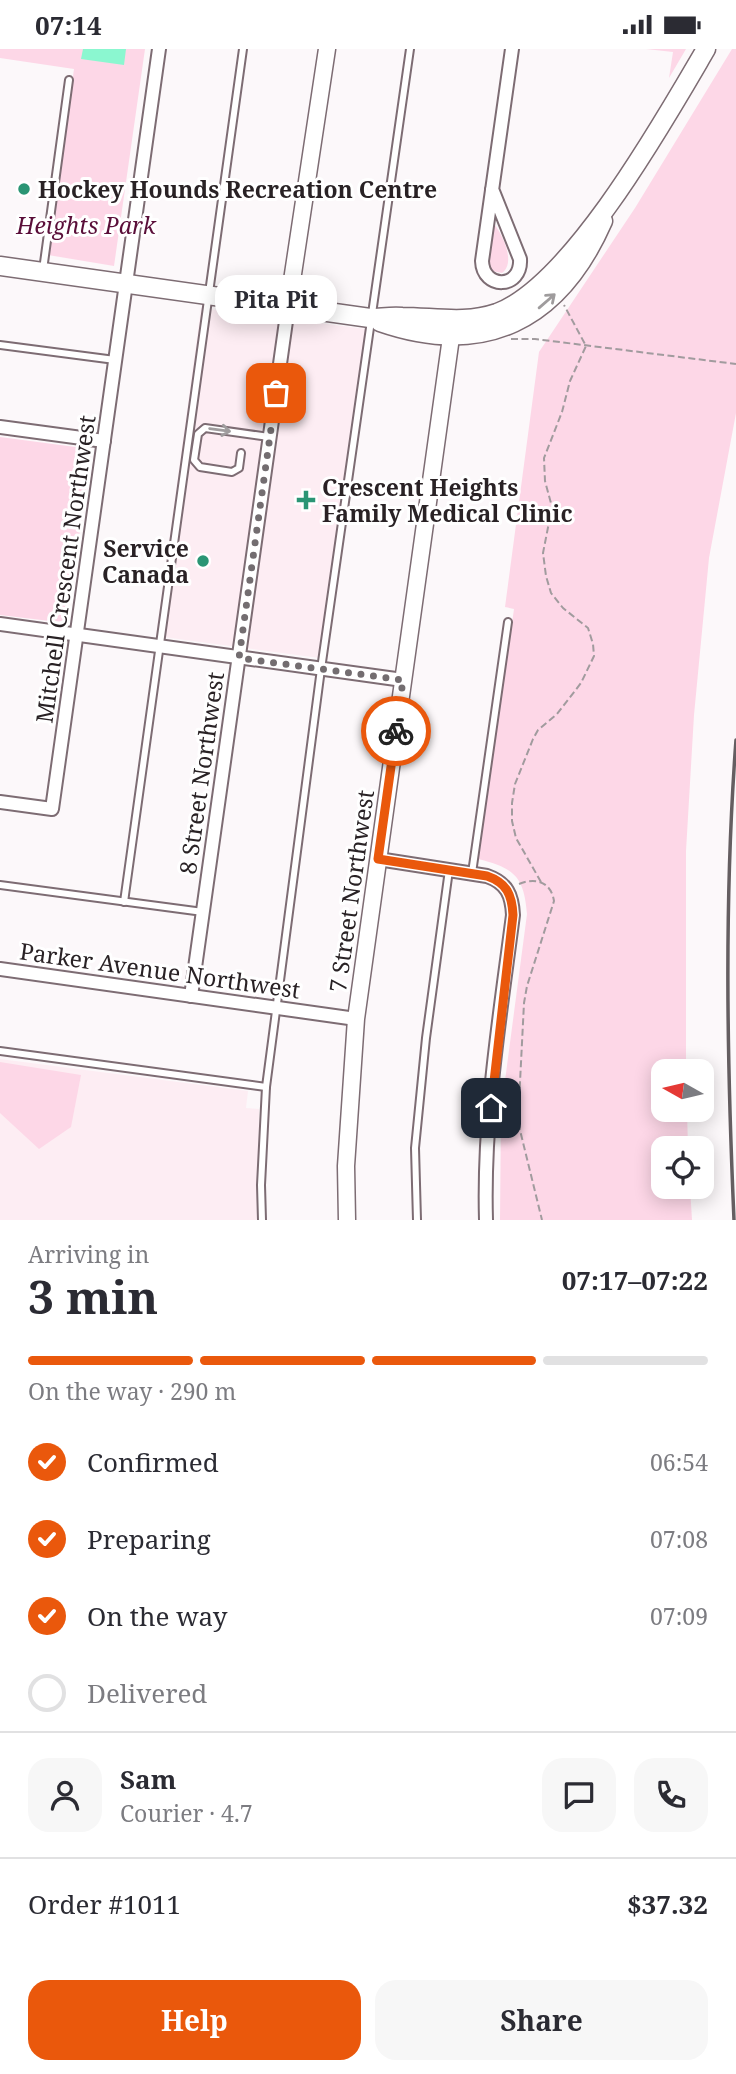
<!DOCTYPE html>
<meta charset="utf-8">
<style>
:root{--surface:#fff;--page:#f7f7f7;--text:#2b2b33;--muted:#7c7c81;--line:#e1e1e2;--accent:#ea580c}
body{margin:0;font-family:"Noto Serif",serif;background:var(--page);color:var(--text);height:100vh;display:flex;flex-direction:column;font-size:26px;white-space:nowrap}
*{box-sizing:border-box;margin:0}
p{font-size:23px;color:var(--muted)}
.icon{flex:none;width:38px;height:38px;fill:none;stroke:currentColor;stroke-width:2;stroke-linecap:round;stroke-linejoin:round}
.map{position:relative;height:1171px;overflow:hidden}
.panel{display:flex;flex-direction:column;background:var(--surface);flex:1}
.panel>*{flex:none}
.needle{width:46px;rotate:278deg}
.controls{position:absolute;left:651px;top:1010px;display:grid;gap:14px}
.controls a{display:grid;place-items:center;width:63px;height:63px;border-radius:14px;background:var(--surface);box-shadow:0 4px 18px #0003;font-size:35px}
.pin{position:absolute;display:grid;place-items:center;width:60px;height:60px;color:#fff;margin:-30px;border-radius:14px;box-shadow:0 4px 10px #0006}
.courier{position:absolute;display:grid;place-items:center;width:70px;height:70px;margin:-35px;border:5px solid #ea580c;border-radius:50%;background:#fff;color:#222;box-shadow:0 2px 9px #0007}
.bubble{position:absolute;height:49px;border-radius:21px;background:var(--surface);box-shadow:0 4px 18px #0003;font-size:23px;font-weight:700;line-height:49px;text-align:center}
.summary em{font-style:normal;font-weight:700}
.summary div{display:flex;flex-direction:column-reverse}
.summary{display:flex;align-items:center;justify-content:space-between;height:119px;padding:0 28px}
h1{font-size:46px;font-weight:700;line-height:52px}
.bar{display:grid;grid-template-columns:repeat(4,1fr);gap:10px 7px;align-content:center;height:84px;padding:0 28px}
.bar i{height:9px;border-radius:5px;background:var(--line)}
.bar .active{background:var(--accent)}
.bar p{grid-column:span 4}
.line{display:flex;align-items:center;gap:18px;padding:0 28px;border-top:2px solid var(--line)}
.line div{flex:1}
.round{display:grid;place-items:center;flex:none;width:74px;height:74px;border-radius:21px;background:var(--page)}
ol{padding:0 28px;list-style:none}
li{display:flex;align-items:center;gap:21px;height:77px}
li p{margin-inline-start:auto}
li .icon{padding:7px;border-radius:50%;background:var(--accent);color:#fff;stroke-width:4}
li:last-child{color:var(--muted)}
li i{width:38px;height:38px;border:4px solid var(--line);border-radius:50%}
.button{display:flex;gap:14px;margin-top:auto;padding:14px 28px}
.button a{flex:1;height:80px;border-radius:21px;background:var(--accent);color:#fff;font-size:28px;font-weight:700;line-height:80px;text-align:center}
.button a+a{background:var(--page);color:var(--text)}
.status{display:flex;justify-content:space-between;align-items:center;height:49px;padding:0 35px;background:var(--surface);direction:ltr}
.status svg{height:19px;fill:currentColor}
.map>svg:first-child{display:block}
.built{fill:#fdedf3}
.green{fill:#fdd7e7}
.water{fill:#8bf7d0}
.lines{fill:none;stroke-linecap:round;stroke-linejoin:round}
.service-casing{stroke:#7d6c73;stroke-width:10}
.minor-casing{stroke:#7d6c73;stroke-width:16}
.tertiary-casing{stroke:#7d6c73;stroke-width:19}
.secondary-casing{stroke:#7d6c73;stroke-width:21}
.path{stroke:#a19b9e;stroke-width:2;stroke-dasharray:7 3.5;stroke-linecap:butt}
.service{stroke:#fff;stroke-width:6}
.minor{stroke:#fff;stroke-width:12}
.tertiary{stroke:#fff;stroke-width:16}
.secondary{stroke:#fff;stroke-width:18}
.rail{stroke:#655e61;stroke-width:3.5}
.oneway{stroke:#9f9c9d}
.done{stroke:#736d70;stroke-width:7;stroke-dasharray:0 12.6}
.route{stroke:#ea580c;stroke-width:9}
.poi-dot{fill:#2a9574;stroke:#fff;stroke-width:2.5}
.labels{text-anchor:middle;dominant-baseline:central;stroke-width:6;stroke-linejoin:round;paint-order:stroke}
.poi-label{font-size:23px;font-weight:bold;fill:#292225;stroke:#fff;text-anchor:start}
.park-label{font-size:23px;font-style:italic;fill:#5a0e39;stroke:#fff}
.street-label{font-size:23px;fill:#292225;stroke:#fff}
</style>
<div class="status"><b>07:14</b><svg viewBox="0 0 49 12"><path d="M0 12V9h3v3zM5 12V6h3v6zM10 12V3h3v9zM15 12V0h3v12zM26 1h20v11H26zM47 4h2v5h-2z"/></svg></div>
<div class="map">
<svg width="736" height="1171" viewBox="0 0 736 1171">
<rect width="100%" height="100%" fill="#fcf8fa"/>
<g class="built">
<polygon points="201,259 374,281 327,610 156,587"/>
<polygon points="0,1010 248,1042 246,1059 259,1060 258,1171 0,1171"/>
</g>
<g class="green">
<polygon points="0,0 145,0 114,217 48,206 74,20 0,9"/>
<polygon points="646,0 686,0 669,29 673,3"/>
<path d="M732,0h4v364l-27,145 -15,157 -8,136v220h-23v38l24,1 1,38h-25v39h27l2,33h-192l1,-109 26,-197c-3,-38 -13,-46 -49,-55l36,-250 -9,-2 34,-255 96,-144z"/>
<path d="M494,175c9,11 22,39 8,49l-10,-2 -4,-9z"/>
<polygon points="0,388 83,399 87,400 91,406 68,563 64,571 58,573 0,566"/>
<polygon points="0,1013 81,1026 71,1078 39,1100 0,1064"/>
</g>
<polygon class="water" points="83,0 126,0 124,16 81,10"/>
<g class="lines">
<g class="service-casing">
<g id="service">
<polyline points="43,221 69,31"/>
<polyline points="0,296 115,311"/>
<polyline points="241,404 239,419 232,423 200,418 194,411 198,385 205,379 269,388"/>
<polyline points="472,824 508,573"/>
<polyline points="0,836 203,863"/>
<polyline points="124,853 243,0"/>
<polyline points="0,1002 266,1038"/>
<polyline points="262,1171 261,1136 266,1038 321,620 410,0"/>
<polyline points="417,1171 415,1099 426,989 449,821"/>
</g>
</g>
<g class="minor-casing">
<g id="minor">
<path d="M492,140l28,70c2,30 -37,31 -38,2l30,-212"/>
<polyline points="0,378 104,392"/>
<polyline points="0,575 403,631"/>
<polyline points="0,753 52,760 159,0"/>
<path d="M378,810l109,17c20,7 25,19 26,39 -13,101 -30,203 -27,305"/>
<polyline points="0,920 356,970"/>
<polyline points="191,947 288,258"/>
</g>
</g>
<g class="tertiary-casing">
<g id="tertiary">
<polyline points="288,258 327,0"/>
<polyline points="347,1171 346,1117 356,970 453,274"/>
</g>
</g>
<g class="secondary-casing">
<g id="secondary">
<path d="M0,217l370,52c10,0 21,-2 32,-1 32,0 63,7 95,-4 75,-28 168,-194 209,-264"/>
<path d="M380,273c104,36 179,-1 223,-101"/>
</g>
</g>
<g class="path">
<polyline points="511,290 535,290 736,315"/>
<polyline points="541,833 516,789 512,772 512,754 515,735 533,690 538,681 557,665 581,634 594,607 593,595 588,579 563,559 551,544 546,527 543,504 552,458 545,432 544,409 562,363 570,332 586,297 564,256"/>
<path d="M519,835c17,-7 32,-2 35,17l-27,85 -3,17 -6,119 24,98"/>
</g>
<use href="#service" class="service"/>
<use href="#minor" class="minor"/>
<use href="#tertiary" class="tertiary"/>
<use href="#secondary" class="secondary"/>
<path class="rail" d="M734,1171c-7,-160 -10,-320 2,-480"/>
</g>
<defs><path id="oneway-shaft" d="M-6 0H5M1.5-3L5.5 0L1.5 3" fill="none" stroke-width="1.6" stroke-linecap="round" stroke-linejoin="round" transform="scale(1.75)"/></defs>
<g class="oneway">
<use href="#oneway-shaft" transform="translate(547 252) rotate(-41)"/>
<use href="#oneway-shaft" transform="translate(220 381) rotate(8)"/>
</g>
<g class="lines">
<polyline class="done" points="276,344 239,609 403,631 396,682"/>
<path class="route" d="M396,682l-18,128 109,17c20,7 25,19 26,39l-22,193"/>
</g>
<g class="poi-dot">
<circle cx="24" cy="140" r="7"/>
<path d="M302.5 440.5h7v7h7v7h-7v7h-7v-7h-7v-7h7z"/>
<circle cx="203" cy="512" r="7"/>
</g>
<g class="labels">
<g class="poi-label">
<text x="38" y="140">Hockey Hounds Recreation Centre</text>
<text x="322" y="438">Crescent Heights<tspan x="322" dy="26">Family Medical Clinic</tspan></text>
<text x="189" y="499" text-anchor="end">Service<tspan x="189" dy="26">Canada</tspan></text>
</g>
<g class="park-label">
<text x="86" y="176">Heights Park</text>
</g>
<g class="street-label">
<text transform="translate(65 520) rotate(-82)">Mitchell Crescent Northwest</text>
<text transform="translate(201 724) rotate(-82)">8 Street Northwest</text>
<text transform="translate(351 842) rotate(-82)">7 Street Northwest</text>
<text transform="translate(160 921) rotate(8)">Parker Avenue Northwest</text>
</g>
</g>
</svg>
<div class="controls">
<a><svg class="needle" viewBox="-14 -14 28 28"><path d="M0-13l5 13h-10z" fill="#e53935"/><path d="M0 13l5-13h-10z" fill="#7c7c81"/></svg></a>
<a><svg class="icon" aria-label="locate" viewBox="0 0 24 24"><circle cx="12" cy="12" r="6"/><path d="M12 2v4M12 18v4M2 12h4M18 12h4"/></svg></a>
</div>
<div class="pin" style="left:276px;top:344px;background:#ea580c"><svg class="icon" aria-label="bag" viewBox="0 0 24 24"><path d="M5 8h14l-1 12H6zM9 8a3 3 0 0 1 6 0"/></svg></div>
<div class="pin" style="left:491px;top:1059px;background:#1f2937"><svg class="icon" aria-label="home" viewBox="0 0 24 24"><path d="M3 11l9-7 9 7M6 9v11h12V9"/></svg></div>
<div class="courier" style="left:396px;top:682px"><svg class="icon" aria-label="bike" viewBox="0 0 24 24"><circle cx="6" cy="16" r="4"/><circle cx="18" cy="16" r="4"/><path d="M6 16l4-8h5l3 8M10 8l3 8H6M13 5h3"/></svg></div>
<div class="bubble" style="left:215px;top:226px;width:122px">Pita Pit</div>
</div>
<section class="panel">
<div class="summary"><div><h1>3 min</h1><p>Arriving in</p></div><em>07:17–07:22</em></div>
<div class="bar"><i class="active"></i><i class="active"></i><i class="active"></i><i></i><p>On the way · 290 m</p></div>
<ol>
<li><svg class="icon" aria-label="check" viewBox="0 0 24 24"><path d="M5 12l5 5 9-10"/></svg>Confirmed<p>06:54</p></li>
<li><svg class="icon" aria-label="check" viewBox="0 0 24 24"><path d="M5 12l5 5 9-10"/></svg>Preparing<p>07:08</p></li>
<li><svg class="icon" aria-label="check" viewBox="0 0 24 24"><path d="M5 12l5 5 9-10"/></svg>On the way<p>07:09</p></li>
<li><i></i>Delivered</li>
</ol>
<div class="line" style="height:126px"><a class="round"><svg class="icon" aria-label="person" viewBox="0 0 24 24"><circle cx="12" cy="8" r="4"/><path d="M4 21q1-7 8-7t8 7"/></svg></a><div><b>Sam</b><p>Courier · 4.7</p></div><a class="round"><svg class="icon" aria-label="chat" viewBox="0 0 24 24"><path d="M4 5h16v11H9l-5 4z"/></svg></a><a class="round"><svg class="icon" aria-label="phone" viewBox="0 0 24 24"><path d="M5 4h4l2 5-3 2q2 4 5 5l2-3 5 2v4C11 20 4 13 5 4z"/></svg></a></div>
<div class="line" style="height:91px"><div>Order #1011</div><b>$37.32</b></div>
<div class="button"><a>Help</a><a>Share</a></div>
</section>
